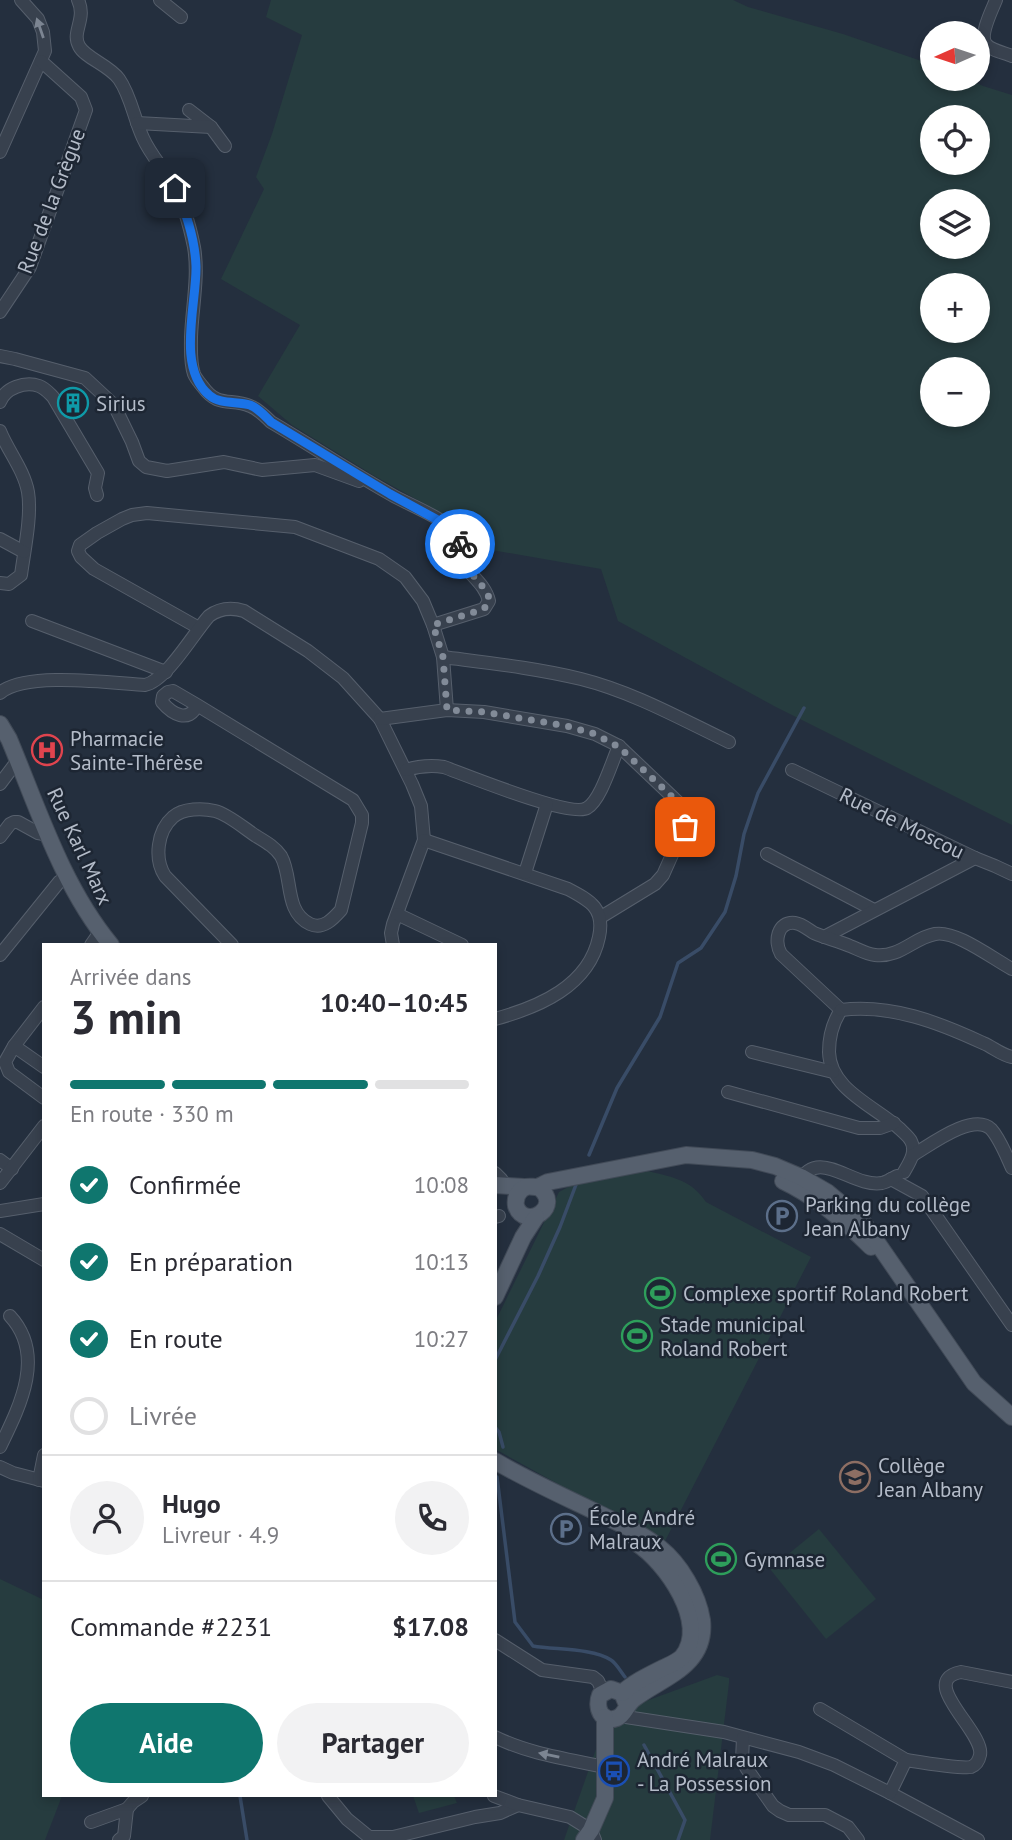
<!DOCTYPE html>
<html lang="fr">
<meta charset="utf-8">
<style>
:root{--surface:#fff;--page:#f2f2f3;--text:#2b2b33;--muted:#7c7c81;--line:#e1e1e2;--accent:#0f766e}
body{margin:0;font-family:"PT Sans",sans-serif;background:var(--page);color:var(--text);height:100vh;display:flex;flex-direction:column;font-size:26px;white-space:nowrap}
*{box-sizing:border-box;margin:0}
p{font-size:23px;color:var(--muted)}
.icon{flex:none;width:38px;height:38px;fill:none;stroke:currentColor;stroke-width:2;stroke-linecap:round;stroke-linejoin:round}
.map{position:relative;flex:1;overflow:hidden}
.side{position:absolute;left:42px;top:943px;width:455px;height:854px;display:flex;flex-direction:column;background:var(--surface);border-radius:0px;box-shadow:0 4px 10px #0003}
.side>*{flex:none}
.needle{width:46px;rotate:267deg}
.controls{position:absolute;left:920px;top:21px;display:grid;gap:14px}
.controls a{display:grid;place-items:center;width:70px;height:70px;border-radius:50%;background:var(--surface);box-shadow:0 4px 10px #0003;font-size:35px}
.pin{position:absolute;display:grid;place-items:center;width:60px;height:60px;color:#fff;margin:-30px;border-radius:14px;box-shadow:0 4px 10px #0006}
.courier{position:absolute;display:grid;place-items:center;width:70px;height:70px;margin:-35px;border:5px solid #1a73e8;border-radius:50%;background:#fff;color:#222;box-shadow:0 2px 9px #0007}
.headline em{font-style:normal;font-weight:700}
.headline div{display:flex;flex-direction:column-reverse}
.headline{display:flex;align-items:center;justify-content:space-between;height:119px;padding:0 28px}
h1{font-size:46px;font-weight:700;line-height:52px}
.bar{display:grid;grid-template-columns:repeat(4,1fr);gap:10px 7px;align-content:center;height:84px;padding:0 28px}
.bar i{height:9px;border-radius:5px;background:var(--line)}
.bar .current{background:var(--accent)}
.bar p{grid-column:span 4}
.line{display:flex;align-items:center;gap:18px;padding:0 28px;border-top:2px solid var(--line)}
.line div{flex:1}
.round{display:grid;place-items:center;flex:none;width:74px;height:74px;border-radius:37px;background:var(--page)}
ol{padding:0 28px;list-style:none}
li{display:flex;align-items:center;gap:21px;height:77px}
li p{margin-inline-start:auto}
li .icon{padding:7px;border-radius:50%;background:var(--accent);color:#fff;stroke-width:4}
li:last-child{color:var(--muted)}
li i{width:38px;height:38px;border:4px solid var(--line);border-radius:50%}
.button{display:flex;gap:14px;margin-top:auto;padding:14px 28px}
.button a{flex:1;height:80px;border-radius:42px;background:var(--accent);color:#fff;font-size:28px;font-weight:700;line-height:80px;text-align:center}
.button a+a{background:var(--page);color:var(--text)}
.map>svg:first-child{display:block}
.green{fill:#263c3f;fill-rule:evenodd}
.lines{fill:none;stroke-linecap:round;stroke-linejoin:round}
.stream{stroke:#394c67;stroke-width:3.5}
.minor-casing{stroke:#565f6c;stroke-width:14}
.major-casing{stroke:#414a57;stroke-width:18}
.minor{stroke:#38414e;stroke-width:12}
.major{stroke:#56606e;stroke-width:16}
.oneway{fill:#7c8592}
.done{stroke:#828b98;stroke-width:7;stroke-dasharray:0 12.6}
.route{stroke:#1a73e8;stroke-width:9}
.labels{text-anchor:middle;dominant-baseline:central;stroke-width:5;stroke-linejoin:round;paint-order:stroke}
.street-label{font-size:21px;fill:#b4bcc9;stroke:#1d2633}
.poi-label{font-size:21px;fill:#b4bcc9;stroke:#1d2633;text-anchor:start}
</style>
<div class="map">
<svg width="1012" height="1840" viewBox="0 0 1012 1840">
<rect width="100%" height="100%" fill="#242f3e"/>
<g class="green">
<path d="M271,0h462l15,7 95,27 90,31v14h35l15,7 29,9v730l-238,-119 -156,-85 -17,-52 -132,-23 -14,-25 -82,-46 -81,-50 -34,-29 42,-71 -79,-46 43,-90 -8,-12 16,-43 30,-99 -36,-18zM933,117h45v46h-45zM933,201h45v46h-45zM933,285h45v46h-45zM933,369h45v46h-45z"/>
<path d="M644,1170c26,7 46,8 62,32l105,55 -147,286 -169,-94v-127l64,-130 11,-6z"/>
<polygon points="819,1529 876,1599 826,1639 770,1569"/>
<polygon points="0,1579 44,1600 44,1796 62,1796 45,1840 0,1840"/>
<polygon points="717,1675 729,1678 729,1683 710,1840 564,1840 608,1715"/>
<polygon points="413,1796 454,1796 457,1803 419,1813"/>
</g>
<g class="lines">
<g class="stream">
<polyline points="589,1155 617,1088 660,1017 678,963 701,948 725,912 736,876 744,834 758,793 804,708"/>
<polyline points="495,1360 538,1276 560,1227 577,1182"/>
<polyline points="495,1427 499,1432 503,1447"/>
<path d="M497,1477l18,145 18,24c23,4 59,2 78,14 5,3 10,12 14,17"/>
<polyline points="644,1745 685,1820 678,1840"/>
<polyline points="240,1796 247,1840"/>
</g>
<g class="minor-casing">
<g id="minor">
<path d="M78,0c9,19 -7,32 1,46 6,12 30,19 40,33 12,17 15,40 24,59 8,18 22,32 31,49 10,18 16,40 20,60 5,29 -2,61 -3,90 0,12 -1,26 3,37 2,5 6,9 9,13 15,21 28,11 47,19 8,3 15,10 21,16 41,24 80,50 121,73 19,11 56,24 68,43 0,6 -3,12 -1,18 6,17 26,26 30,45l-5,8 -51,16"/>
<polyline points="160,0 181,17"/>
<path d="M996,0c-4,10 -17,35 -10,44 4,6 19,9 26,12"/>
<polyline points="189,110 211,127 225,146"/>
<polyline points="137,123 211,127"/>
<polyline points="0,152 45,51 43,32 38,19 21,0"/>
<polyline points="0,312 30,267 86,110 81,97 41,61"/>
<polyline points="0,356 15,359 85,378 114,405 132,442 139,461 146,467 167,471 224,462 262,470 315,465 359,481"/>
<path d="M0,402c5,-14 25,-21 39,-16 6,2 10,7 14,11l45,76 -3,15 2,7"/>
<path d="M0,431c8,20 24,39 28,61 4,23 -4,60 -7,83l-12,9 -9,-1"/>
<polyline points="0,539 24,552"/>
<polyline points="32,621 166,672"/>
<polyline points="199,628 94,569 81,557 78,551 80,545 97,533 122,519 132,515 147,513 295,527 379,559 405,577 423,601 433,625 443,657 447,710"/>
<path d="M443,657c46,6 93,11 138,22 52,13 100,40 148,63"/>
<path d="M0,693c25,-22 112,-10 145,-8 22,-5 48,-51 64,-69 11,-8 22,-9 35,-5l64,40 35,27 37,41 32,65 9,22 3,34 -31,84 -2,9 2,12"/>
<path d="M197,705c-8,19 -25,9 -35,-3l1,-6 5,-4 5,-1 24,14 156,95 9,15v8l-21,87c-8,9 -18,20 -31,14 -26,-12 -17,-47 -29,-68 -6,-9 -15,-14 -25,-20 -11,-7 -28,-22 -41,-25 -12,-3 -32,-3 -42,6 -16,14 -19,42 -8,59l67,69"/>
<polyline points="380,719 447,710 484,712 567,726 595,734 619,746 681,805 687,811 688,819 663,875 655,884 601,917"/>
<path d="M406,770c13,-4 24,-5 38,-3 22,8 127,51 143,41 14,-8 25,-47 32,-62"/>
<polyline points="792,770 975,858 995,866 1012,874"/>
<polyline points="0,784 18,760"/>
<polyline points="0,837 10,824 14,822 18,822 38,833 49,835"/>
<path d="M424,840l144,49c23,12 37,20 31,48 -10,49 -60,70 -104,82"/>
<polyline points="767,854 874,910"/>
<polyline points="525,873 547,804"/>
<polyline points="397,914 462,945"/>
<polyline points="824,937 975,858"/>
<polyline points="91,945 100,932"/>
<polyline points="0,955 59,882 66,877"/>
<polyline points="44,1007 14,1046 5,1062 9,1072 44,1098"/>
<path d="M841,1010l-60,-56c-7,-12 -4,-33 14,-31 7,1 14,7 19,10 12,5 24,8 36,13 8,3 16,8 25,9 25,3 38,-17 60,-21 21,-4 58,25 77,35"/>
<path d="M841,1010c-8,12 -12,27 -12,42 1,38 46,54 71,77 4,4 9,8 11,12 6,11 -2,22 -7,31"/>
<path d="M841,1010c50,-6 97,12 142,33 10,4 18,12 29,14"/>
<polyline points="14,1046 44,1067"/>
<polyline points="752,1052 833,1072"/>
<polyline points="728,1092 859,1128 880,1128 894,1123"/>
<path d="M913,1155c17,-10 60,-43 78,-26 9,10 15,26 21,39"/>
<polyline points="0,1160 12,1169"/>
<polyline points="495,1173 501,1179 505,1185"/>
<polyline points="891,1179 922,1196 1012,1325"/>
<polyline points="0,1183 44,1126"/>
<path d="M798,1183c21,-38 53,5 84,0 5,-1 11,-5 15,-7"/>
<polyline points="0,1211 44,1204"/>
<polyline points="495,1217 499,1216"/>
<polyline points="0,1234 44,1260"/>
<path d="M0,1447c20,-41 46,-92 10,-131"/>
<polyline points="0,1467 13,1473 44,1481"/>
<polyline points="39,1480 44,1455"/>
<polyline points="495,1640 542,1670 593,1677 598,1681 603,1692"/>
<polyline points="820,1709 906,1760"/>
<polyline points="622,1715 626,1717 724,1732 799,1752 834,1765 890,1793 978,1840"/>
<path d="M495,1737c34,17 73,22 110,30"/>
<polyline points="743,1738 742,1760 747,1769 773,1806 780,1811 789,1815 825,1815 848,1827 858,1840"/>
<path d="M890,1793l16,-33c13,2 55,9 65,7 5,-2 8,-7 9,-12 5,-23 -64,-74 -19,-83l51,10"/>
<polyline points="328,1796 347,1819 369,1837 393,1837 475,1817 500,1813 518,1805"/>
<polyline points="494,1796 518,1805 570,1817 591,1830 595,1840"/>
<polyline points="127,1809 133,1802 142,1796"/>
<polyline points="91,1822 127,1809 124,1836 119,1840"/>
</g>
</g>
<g class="major-casing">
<g id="major">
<path d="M0,724l9,15c29,69 53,147 102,206"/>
<path d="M783,1181c34,16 62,40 88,66"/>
<polyline points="495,1185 524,1187"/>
<path d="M538,1187c27,19 -13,45 -22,19 -1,-6 1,-12 5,-16 6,-5 9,-3 16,-3 1,0 9,-4 11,-5l138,-27 66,5 23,6 26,11 26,15 36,30 111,161 38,34"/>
<polyline points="495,1297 523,1237 536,1217"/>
<path d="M495,1461c34,20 70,36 105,53 20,10 42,19 60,34 20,16 38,46 42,72 5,46 -39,57 -68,79 -8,6 -9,16 -17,19 -16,6 -22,-11 -17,-23l11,-6 11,4 5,12"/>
<path d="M622,1693c12,-11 27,-18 41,-25 6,-3 14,-6 19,-11 28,-33 -17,-96 -46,-114"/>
<polyline points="584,1840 591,1830 605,1798 605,1717"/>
</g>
</g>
<use href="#minor" class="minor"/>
<use href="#major" class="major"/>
</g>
<defs><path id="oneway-solid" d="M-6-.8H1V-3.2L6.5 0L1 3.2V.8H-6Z" transform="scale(1.75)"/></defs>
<g class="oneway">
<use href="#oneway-solid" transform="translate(40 28) rotate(-109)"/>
<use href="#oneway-solid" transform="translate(549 1755) rotate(-169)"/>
</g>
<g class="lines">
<path class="done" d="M460,544l-2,11 3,6 27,32 1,8 -5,8 -51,16 10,32 4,53 37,2 83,14 28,8 24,13 62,58c7,7 8,12 4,22"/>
<path class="route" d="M175,188c11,24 20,52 21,78 1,37 -20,101 13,129 11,10 28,6 41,10 8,3 15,11 21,17l119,72 55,30 12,8 3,6v6"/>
</g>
<defs>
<g id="building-ring" transform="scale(1.575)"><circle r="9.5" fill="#1d2633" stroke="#0f9aa8" stroke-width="1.5"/><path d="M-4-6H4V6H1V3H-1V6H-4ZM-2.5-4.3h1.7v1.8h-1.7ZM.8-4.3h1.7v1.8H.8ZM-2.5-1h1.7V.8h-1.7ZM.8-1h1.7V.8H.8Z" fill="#0f9aa8"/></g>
<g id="hospital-ring" transform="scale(1.575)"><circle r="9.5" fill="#1d2633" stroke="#e0444e" stroke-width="1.5"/><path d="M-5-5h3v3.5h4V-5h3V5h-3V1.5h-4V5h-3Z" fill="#e0444e"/></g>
<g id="parking-ring" transform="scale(1.575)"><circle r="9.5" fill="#1d2633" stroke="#5c6f8a" stroke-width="1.5"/><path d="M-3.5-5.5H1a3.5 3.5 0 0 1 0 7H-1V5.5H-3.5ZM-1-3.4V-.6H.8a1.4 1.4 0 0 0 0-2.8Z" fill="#5c6f8a"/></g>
<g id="stadium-ring" transform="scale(1.575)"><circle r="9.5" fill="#1d2633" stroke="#2e9e5b" stroke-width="1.5"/><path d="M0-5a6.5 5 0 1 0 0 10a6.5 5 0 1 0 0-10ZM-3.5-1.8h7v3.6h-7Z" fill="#2e9e5b"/></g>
<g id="school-ring" transform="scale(1.575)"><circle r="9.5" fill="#1d2633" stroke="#8d6e63" stroke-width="1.5"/><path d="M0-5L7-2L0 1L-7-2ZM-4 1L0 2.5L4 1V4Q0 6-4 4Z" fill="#8d6e63"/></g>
<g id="bus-ring" transform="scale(1.575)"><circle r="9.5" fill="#1d2633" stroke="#1a4fb4" stroke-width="1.5"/><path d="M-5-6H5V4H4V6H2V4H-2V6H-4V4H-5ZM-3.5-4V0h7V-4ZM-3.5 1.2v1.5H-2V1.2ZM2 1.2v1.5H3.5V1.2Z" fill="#1a4fb4"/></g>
</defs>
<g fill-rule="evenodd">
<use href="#building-ring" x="73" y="403"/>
<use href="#hospital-ring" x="47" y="750"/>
<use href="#parking-ring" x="782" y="1216"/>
<use href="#stadium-ring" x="660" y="1293"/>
<use href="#stadium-ring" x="637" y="1336"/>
<use href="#school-ring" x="855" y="1477"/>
<use href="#parking-ring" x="566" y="1529"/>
<use href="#stadium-ring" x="721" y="1559"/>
<use href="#bus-ring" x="614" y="1771"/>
</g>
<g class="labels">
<g class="street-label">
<text transform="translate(51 201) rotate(-69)">Rue de la Grègue</text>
<text transform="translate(902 823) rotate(26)">Rue de Moscou</text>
<text transform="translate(80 846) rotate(65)">Rue Karl Marx</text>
</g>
<g class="poi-label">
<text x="96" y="403">Sirius</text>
<text x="70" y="738">Pharmacie<tspan x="70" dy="24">Sainte-Thérèse</tspan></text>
<text x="805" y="1204">Parking du collège<tspan x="805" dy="24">Jean Albany</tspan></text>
<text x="683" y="1293">Complexe sportif Roland Robert</text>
<text x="660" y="1324">Stade municipal<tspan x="660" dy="24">Roland Robert</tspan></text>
<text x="878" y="1465">Collège<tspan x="878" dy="24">Jean Albany</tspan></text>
<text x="589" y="1517">École André<tspan x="589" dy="24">Malraux</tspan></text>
<text x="744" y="1559">Gymnase</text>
<text x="637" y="1759">André Malraux<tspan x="637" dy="24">- La Possession</tspan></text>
</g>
</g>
</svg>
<div class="controls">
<a><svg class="needle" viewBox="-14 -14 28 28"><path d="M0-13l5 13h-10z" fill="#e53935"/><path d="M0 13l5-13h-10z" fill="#7c7c81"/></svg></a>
<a><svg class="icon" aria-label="locate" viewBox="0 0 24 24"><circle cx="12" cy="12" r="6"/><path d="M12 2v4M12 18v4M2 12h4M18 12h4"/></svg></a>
<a><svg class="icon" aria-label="layers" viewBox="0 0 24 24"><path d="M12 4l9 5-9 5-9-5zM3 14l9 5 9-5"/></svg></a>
<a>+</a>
<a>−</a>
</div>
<div class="pin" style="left:685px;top:827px;background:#ea580c"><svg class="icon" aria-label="bag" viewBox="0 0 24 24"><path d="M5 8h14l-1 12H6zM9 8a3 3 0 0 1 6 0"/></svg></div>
<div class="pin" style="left:175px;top:188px;background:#1f2937"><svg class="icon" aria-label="home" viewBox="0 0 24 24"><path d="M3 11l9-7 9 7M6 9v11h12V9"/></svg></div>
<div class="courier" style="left:460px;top:544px"><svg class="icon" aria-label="bike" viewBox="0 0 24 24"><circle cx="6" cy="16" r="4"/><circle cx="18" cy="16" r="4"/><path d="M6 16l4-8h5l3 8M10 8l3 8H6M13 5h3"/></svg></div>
<section class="side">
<div class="headline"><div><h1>3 min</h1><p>Arrivée dans</p></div><em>10:40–10:45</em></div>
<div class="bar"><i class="current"></i><i class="current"></i><i class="current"></i><i></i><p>En route · 330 m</p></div>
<ol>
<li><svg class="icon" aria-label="check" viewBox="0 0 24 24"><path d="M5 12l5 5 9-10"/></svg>Confirmée<p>10:08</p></li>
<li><svg class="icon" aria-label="check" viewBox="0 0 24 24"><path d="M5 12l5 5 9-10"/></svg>En préparation<p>10:13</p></li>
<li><svg class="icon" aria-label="check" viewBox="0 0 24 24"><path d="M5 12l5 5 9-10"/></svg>En route<p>10:27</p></li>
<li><i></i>Livrée</li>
</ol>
<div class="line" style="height:126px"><a class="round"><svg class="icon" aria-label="person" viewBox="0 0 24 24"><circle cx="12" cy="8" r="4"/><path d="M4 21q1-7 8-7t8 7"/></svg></a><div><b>Hugo</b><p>Livreur · 4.9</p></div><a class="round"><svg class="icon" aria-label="phone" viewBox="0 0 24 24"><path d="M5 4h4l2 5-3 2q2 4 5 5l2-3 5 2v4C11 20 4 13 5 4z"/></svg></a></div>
<div class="line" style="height:91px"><div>Commande #2231</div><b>$17.08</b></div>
<div class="button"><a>Aide</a><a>Partager</a></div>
</section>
</div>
